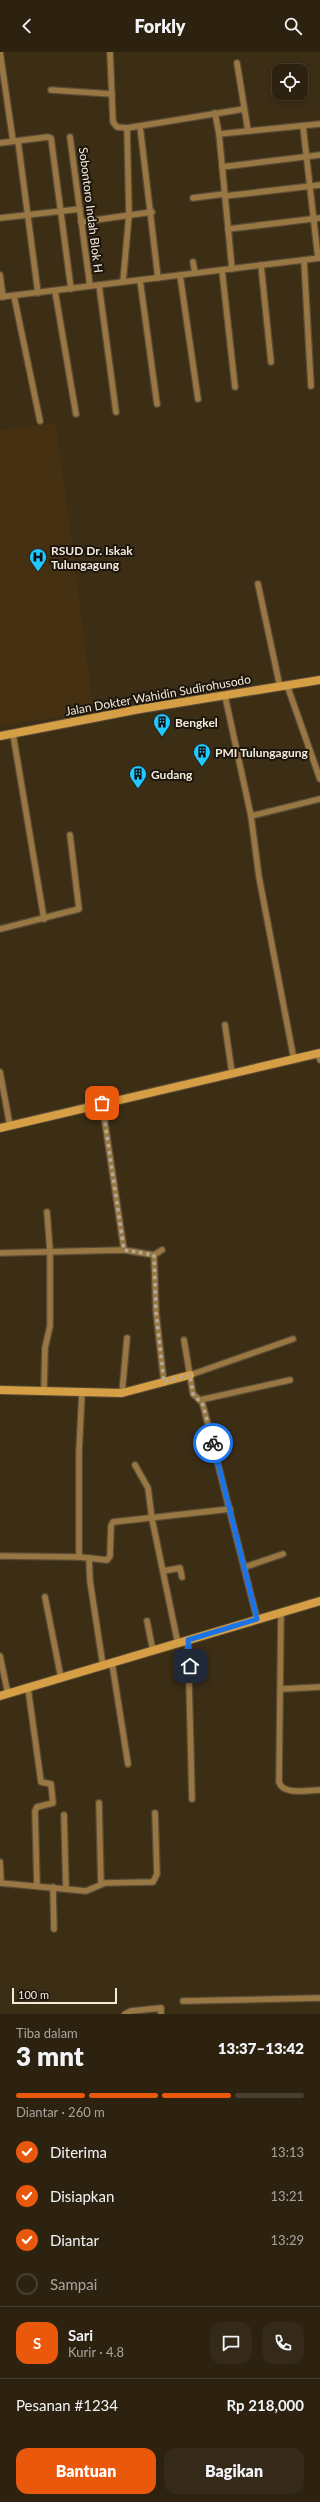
<!DOCTYPE html>
<html lang="id">
<meta charset="utf-8">
<style>
:root{--surface:#2d2210;--page:#352a19;--text:#f1f3f6;--muted:#a7a49f;--line:#483f30;--accent:#ea580c}
body{margin:0;font-family:Lato,sans-serif;background:var(--page);color:var(--text);height:100vh;display:flex;flex-direction:column;font-size:15px;white-space:nowrap}
*{box-sizing:border-box;margin:0}
p{font-size:13px;color:var(--muted)}
.icon{flex:none;width:22px;height:22px;fill:none;stroke:currentColor;stroke-width:2;stroke-linecap:round;stroke-linejoin:round}
.map{position:relative;height:1962px;overflow:hidden}
.details{display:flex;flex-direction:column;background:var(--surface);flex:1}
.details>*{flex:none}
.controls{position:absolute;left:272px;top:12px;display:grid;gap:8px}
.controls a{display:grid;place-items:center;width:36px;height:36px;border-radius:8px;background:var(--surface);box-shadow:0 2px 6px #0003,0 0 0 1px var(--line);font-size:20px}
.scale{position:absolute;left:12px;bottom:10px;width:105px;box-sizing:border-box;padding-left:4px;border:2px solid #f4eadc;border-top:0;font-size:11px;line-height:14px;white-space:nowrap;color:#f4eadc;-webkit-text-stroke:3px #1d160c;paint-order:stroke}
.pin{position:absolute;display:grid;place-items:center;width:34px;height:34px;color:#fff;margin:-17px;border-radius:8px;box-shadow:0 2px 6px #0006}
.courier{position:absolute;display:grid;place-items:center;width:40px;height:40px;margin:-20px;border:3px solid #1a73e8;border-radius:50%;background:#fff;color:#222;box-shadow:0 1px 5px #0007}
.head em{font-style:normal;font-weight:800}
.head div{display:flex;flex-direction:column-reverse}
.head{display:flex;align-items:center;justify-content:space-between;height:68px;padding:0 16px}
h1{font-size:26px;font-weight:800;line-height:30px}
.bar{display:grid;grid-template-columns:repeat(4,1fr);gap:6px 4px;align-content:center;height:48px;padding:0 16px}
.bar i{height:5px;border-radius:3px;background:var(--line)}
.bar .selected{background:var(--accent)}
.bar p{grid-column:span 4}
.line{display:flex;align-items:center;gap:10px;padding:0 16px;border-top:1px solid var(--line)}
.line div{flex:1}
.round{display:grid;place-items:center;flex:none;width:42px;height:42px;border-radius:12px;background:var(--page)}
ol{padding:0 16px;list-style:none}
li{display:flex;align-items:center;gap:12px;height:44px}
li p{margin-inline-start:auto}
li .icon{padding:4px;border-radius:50%;background:var(--accent);color:#fff;stroke-width:4}
li:last-child{color:var(--muted)}
li i{width:22px;height:22px;border:2px solid var(--line);border-radius:50%}
.cta{display:flex;gap:8px;margin-top:auto;padding:8px 16px}
.cta a{flex:1;height:46px;border-radius:12px;background:var(--accent);color:#fff;font-size:16px;font-weight:800;line-height:46px;text-align:center}
.cta a+a{background:var(--page);color:var(--text)}
header{display:flex;justify-content:space-between;align-items:center;height:52px;padding:0 16px;background:var(--surface);font-size:18px;font-weight:800}
.map>svg:first-child{display:block}
.built{fill:#453112}
.lines{fill:none;stroke-linecap:round;stroke-linejoin:round}
.street-casing{stroke:#594b35;stroke-width:8}
.secondary-casing{stroke:#594b35;stroke-width:10}
.street{stroke:#997743;stroke-width:5.5}
.secondary{stroke:#d69f46;stroke-width:8}
.done{stroke:#b4a896;stroke-width:4;stroke-dasharray:0 7.2}
.route{stroke:#1a73e8;stroke-width:5}
.labels{text-anchor:middle;dominant-baseline:central;stroke-width:4;stroke-linejoin:round;paint-order:stroke}
.street-label{font-size:12px;fill:#f4eadc;stroke:#1d160c}
.poi-label{font-size:12px;font-weight:bold;fill:#f4eadc;stroke:#1d160c;text-anchor:start}
</style>
<header><svg class="icon" aria-label="back" viewBox="0 0 24 24"><path d="M15 5l-7 7 7 7"/></svg>Forkly<svg class="icon" aria-label="search" viewBox="0 0 24 24"><circle cx="10" cy="10" r="6"/><path d="M15 15l6 6"/></svg></header>
<div class="map">
<svg width="320" height="1962" viewBox="0 0 320 1962">
<rect width="100%" height="100%" fill="#3c2d15"/>
<polygon class="built" points="56,371 94,661 0,673 0,378"/>
<g class="lines">
<g class="street-casing">
<g id="street">
<polyline points="0,0 13,89"/>
<polyline points="110,0 113,70 117,75 127,76 244,57"/>
<polyline points="237,11 248,79"/>
<polyline points="51,38 112,42"/>
<polyline points="215,61 219,82"/>
<polyline points="140,74 158,226"/>
<polyline points="303,74 318,206"/>
<polyline points="70,85 90,234"/>
<polyline points="18,89 38,241"/>
<polyline points="0,91 48,85 51,86 71,237"/>
<polyline points="222,115 320,103"/>
<polyline points="225,144 320,133"/>
<polyline points="193,146 224,142"/>
<polyline points="0,166 80,157"/>
<polyline points="81,170 152,160"/>
<polyline points="228,177 320,166"/>
<polyline points="304,208 311,334"/>
<polyline points="193,210 195,221"/>
<polyline points="261,213 271,310"/>
<polyline points="232,217 219,82 320,72"/>
<polyline points="222,218 235,335"/>
<polyline points="0,223 3,245"/>
<polyline points="180,223 198,347"/>
<polyline points="140,228 157,352"/>
<polyline points="123,230 129,163 127,76"/>
<polyline points="99,233 116,360"/>
<polyline points="55,239 76,362"/>
<polyline points="14,244 40,369"/>
<polyline points="0,245 320,206"/>
<polyline points="258,532 280,635"/>
<polyline points="287,633 320,727"/>
<polyline points="225,644 251,764 259,825 294,1008"/>
<polyline points="13,682 44,867"/>
<polyline points="251,764 320,747"/>
<polyline points="0,877 79,857 70,783"/>
<polyline points="225,973 232,1021"/>
<polyline points="318,1002 320,1008"/>
<polyline points="0,1020 10,1074"/>
<polyline points="102,1051 124,1198"/>
<polyline points="0,1201 124,1198 154,1203 162,1198"/>
<polyline points="154,1203 156,1260 164,1331"/>
<polyline points="184,1288 193,1342 202,1350 204,1357 257,1567"/>
<polyline points="190,1323 293,1287"/>
<polyline points="44,1340 45,1296 50,1274 50,1199 47,1160"/>
<polyline points="122,1341 127,1286"/>
<polyline points="200,1348 290,1328"/>
<polyline points="135,1413 148,1436 152,1467 178,1592"/>
<polyline points="0,1504 79,1505 107,1508 110,1504 111,1474 113,1470 230,1457"/>
<polyline points="79,1505 79,1400 82,1340"/>
<polyline points="89,1506 90,1529 103,1614"/>
<polyline points="245,1515 283,1502"/>
<polyline points="163,1519 180,1516 182,1525"/>
<polyline points="45,1545 61,1626"/>
<path d="M281,1560l-2,170c4,14 30,8 41,8"/>
<polyline points="147,1569 153,1599"/>
<polyline points="188,1588 192,1747"/>
<polyline points="0,1604 8,1642"/>
<polyline points="112,1611 128,1712"/>
<polyline points="28,1636 41,1730 51,1732 53,1751 37,1755 35,1759 37,1834"/>
<polyline points="282,1637 320,1635"/>
<polyline points="99,1751 101,1832"/>
<polyline points="64,1763 66,1837"/>
<polyline points="0,1810 1,1831"/>
<polyline points="0,1831 86,1839 105,1831 153,1830 157,1822 155,1761"/>
<polyline points="53,1835 54,1877"/>
<polyline points="183,1949 320,1946"/>
<polyline points="125,1962 131,1959 161,1956 161,1962"/>
</g>
</g>
<g class="secondary-casing">
<g id="secondary">
<polyline points="0,684 140,657 320,628"/>
<polyline points="0,1076 320,1001"/>
<polyline points="0,1338 122,1341 190,1323"/>
<polyline points="0,1644 320,1549"/>
</g>
</g>
<use href="#street" class="street"/>
<use href="#secondary" class="secondary"/>
</g>
<g class="lines">
<polyline class="done" points="102,1051 124,1198 154,1203 156,1260 164,1330 190,1323 193,1342 203,1353 213,1391"/>
<polyline class="route" points="190,1614 188,1588 257,1567 213,1391"/>
</g>
<defs>
<g id="hospital-pin" transform="scale(0.9)"><path d="M0 17L-7.5 6A9.5 9.5 0 1 1 7.5 6Z" fill="#23c9fe" stroke="#1d160c"/><path d="M-5-5h3v3.5h4V-5h3V5h-3V1.5h-4V5h-3Z" fill="#111"/></g>
<g id="building-pin" transform="scale(0.9)"><path d="M0 17L-7.5 6A9.5 9.5 0 1 1 7.5 6Z" fill="#23c9fe" stroke="#1d160c"/><path d="M-4-6H4V6H1V3H-1V6H-4ZM-2.5-4.3h1.7v1.8h-1.7ZM.8-4.3h1.7v1.8H.8ZM-2.5-1h1.7V.8h-1.7ZM.8-1h1.7V.8H.8Z" fill="#111"/></g>
</defs>
<g fill-rule="evenodd">
<use href="#hospital-pin" x="38" y="505"/>
<use href="#building-pin" x="162" y="670"/>
<use href="#building-pin" x="202" y="700"/>
<use href="#building-pin" x="138" y="722"/>
</g>
<g class="labels">
<g class="street-label">
<text transform="translate(91 158) rotate(83)">Sobontoro Indah Blok H</text>
<text transform="translate(158 643) rotate(-10)">Jalan Dokter Wahidin Sudirohusodo</text>
</g>
<g class="poi-label">
<text x="51" y="498">RSUD Dr. Iskak<tspan x="51" dy="14">Tulungagung</tspan></text>
<text x="175" y="670">Bengkel</text>
<text x="215" y="700">PMI Tulungagung</text>
<text x="151" y="722">Gudang</text>
</g>
</g>
</svg>
<div class="controls">
<a><svg class="icon" aria-label="locate" viewBox="0 0 24 24"><circle cx="12" cy="12" r="6"/><path d="M12 2v4M12 18v4M2 12h4M18 12h4"/></svg></a>
</div>
<div class="scale">100 m</div>
<div class="pin" style="left:102px;top:1051px;background:#ea580c"><svg class="icon" aria-label="bag" viewBox="0 0 24 24"><path d="M5 8h14l-1 12H6zM9 8a3 3 0 0 1 6 0"/></svg></div>
<div class="pin" style="left:190px;top:1614px;background:#1f2937"><svg class="icon" aria-label="home" viewBox="0 0 24 24"><path d="M3 11l9-7 9 7M6 9v11h12V9"/></svg></div>
<div class="courier" style="left:213px;top:1391px"><svg class="icon" aria-label="bike" viewBox="0 0 24 24"><circle cx="6" cy="16" r="4"/><circle cx="18" cy="16" r="4"/><path d="M6 16l4-8h5l3 8M10 8l3 8H6M13 5h3"/></svg></div>
</div>
<section class="details">
<div class="head"><div><h1>3 mnt</h1><p>Tiba dalam</p></div><em>13:37–13:42</em></div>
<div class="bar"><i class="selected"></i><i class="selected"></i><i class="selected"></i><i></i><p>Diantar · 260 m</p></div>
<ol>
<li><svg class="icon" aria-label="check" viewBox="0 0 24 24"><path d="M5 12l5 5 9-10"/></svg>Diterima<p>13:13</p></li>
<li><svg class="icon" aria-label="check" viewBox="0 0 24 24"><path d="M5 12l5 5 9-10"/></svg>Disiapkan<p>13:21</p></li>
<li><svg class="icon" aria-label="check" viewBox="0 0 24 24"><path d="M5 12l5 5 9-10"/></svg>Diantar<p>13:29</p></li>
<li><i></i>Sampai</li>
</ol>
<div class="line" style="height:72px"><b class="round" style="background:var(--accent);color:#fff">S</b><div><b>Sari</b><p>Kurir · 4.8</p></div><a class="round"><svg class="icon" aria-label="chat" viewBox="0 0 24 24"><path d="M4 5h16v11H9l-5 4z"/></svg></a><a class="round"><svg class="icon" aria-label="phone" viewBox="0 0 24 24"><path d="M5 4h4l2 5-3 2q2 4 5 5l2-3 5 2v4C11 20 4 13 5 4z"/></svg></a></div>
<div class="line" style="height:52px"><div>Pesanan #1234</div><b>Rp 218,000</b></div>
<div class="cta"><a>Bantuan</a><a>Bagikan</a></div>
</section>
